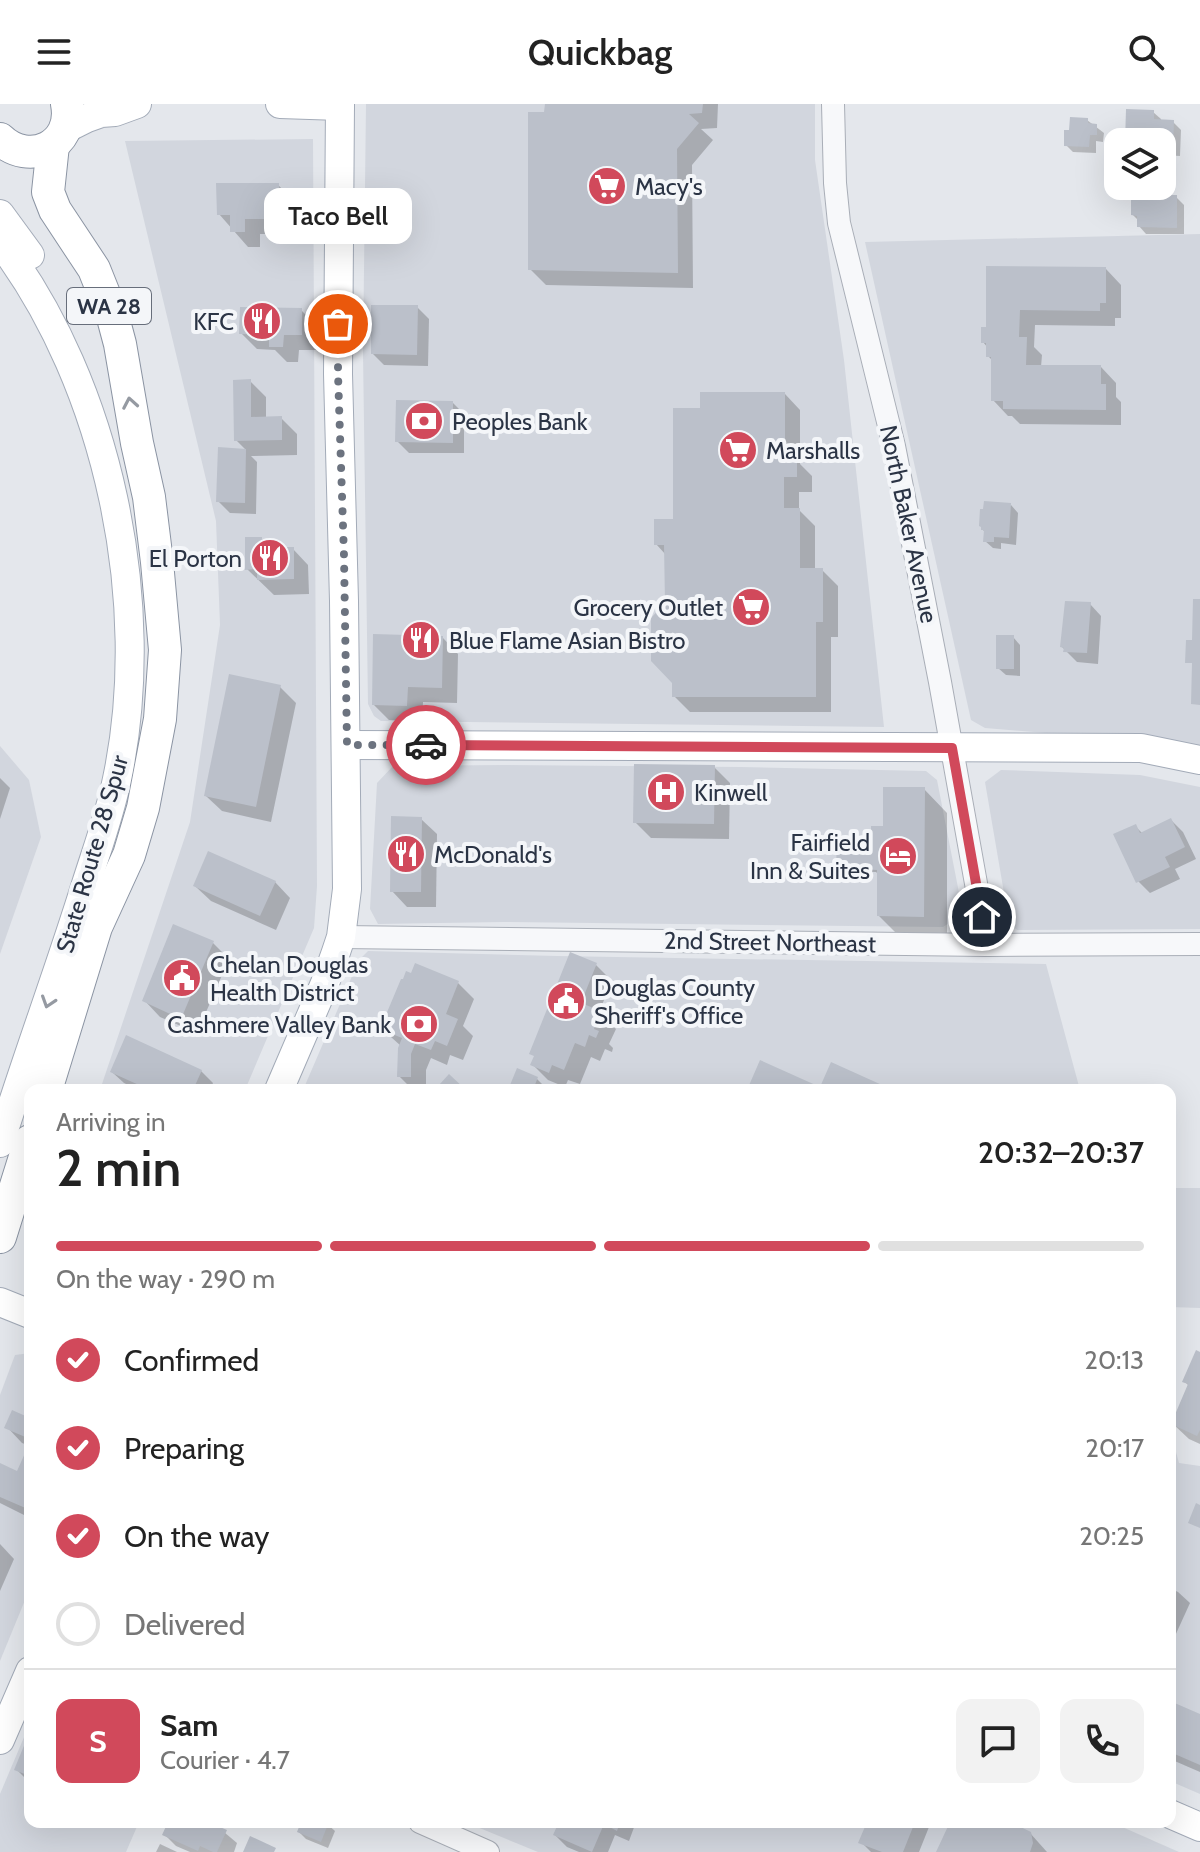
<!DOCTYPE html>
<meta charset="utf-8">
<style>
:root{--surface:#fff;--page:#f2f2f2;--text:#222;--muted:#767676;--line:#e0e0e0;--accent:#d1495b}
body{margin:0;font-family:Cabin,sans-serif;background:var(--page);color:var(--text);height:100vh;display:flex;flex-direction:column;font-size:30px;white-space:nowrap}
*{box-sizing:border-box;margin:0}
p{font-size:26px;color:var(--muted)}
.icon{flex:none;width:44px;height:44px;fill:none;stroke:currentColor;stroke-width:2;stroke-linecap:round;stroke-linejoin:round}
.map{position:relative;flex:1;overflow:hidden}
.sheet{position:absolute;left:24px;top:980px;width:1152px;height:744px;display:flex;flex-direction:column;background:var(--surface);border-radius:16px;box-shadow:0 8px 32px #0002}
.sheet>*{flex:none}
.controls{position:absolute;left:1104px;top:24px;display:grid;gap:16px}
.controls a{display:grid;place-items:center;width:72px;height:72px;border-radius:16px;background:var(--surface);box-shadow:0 8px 32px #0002;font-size:40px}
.pin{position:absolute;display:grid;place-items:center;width:68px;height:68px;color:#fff;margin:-34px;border:4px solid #fff;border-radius:50%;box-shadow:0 2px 8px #0007}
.courier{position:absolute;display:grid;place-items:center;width:80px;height:80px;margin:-40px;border:6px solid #d1495b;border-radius:50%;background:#fff;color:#222;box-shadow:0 2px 10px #0007}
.bubble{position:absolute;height:56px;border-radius:16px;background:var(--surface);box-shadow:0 8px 32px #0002;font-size:26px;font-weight:600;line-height:56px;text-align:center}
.overview em{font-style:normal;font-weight:600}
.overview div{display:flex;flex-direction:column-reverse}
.overview{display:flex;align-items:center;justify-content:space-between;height:136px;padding:0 32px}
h1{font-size:52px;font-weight:600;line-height:60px}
.bar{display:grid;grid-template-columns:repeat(4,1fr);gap:12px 8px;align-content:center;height:96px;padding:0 32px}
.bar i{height:10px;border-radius:6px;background:var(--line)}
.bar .current{background:var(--accent)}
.bar p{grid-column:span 4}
.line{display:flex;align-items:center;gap:20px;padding:0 32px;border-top:2px solid var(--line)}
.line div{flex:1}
.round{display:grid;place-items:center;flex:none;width:84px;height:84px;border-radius:16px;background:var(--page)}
ol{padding:0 32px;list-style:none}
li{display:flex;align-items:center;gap:24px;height:88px}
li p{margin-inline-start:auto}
li .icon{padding:8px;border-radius:50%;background:var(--accent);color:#fff;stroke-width:4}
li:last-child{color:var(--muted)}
li i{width:44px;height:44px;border:4px solid var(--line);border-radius:50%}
header{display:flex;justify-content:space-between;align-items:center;height:104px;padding:0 32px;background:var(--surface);font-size:36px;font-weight:600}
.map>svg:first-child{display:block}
.built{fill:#d2d6de}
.shadow{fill:#0003}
.building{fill:#bbc0ca}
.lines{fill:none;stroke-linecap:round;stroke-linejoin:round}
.minor-casing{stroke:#a9aeb7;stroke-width:24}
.major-casing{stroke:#a3abb8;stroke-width:30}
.highway-casing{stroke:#8b94a3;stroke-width:34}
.minor{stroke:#f7f8fa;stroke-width:22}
.major{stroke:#fff;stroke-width:28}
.highway{stroke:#fff;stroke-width:32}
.oneway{stroke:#959aa2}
.done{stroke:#6c737f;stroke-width:8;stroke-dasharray:0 14.4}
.route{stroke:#d1495b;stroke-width:10}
.labels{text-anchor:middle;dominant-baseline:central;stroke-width:8;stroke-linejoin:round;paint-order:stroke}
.shield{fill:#f4f6f9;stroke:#676e7b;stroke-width:2}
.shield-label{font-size:22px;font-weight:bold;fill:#2b3445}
.poi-label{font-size:24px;fill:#2b3445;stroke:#f4f6f9;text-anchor:start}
.street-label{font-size:24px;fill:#2b3445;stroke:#f4f6f9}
</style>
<header><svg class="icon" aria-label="menu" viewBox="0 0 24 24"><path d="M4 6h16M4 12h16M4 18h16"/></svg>Quickbag<svg class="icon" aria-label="search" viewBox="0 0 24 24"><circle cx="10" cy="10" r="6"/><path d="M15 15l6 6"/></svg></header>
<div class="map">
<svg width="1200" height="1748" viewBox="0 0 1200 1748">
<rect width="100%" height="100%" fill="#e4e7ec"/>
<g class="built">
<polygon points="366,0 815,0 815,56 844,256 884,623 381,617 374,612 368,600 363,249"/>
<polygon points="313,35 317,782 314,824 245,986 100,986 190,718 220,521 216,417 125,37"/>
<polygon points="1200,130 1200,642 985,624 971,616 865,138"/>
<polygon points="0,642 29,676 41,733 0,850"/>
<polygon points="503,661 740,663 926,667 937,676 961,799 957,814 943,823 503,818 378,820 370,805 377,679 393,662"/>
<polygon points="1001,666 1140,671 1200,683 1200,825 1017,826 1009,818 985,678"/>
<polygon points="368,847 557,852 1046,860 1080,986 303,986 359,856"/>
<polygon points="1170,1084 1200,1084 1200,1204 1170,1203"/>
<polygon points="30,1249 30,1484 0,1557 0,1291 15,1251"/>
<polygon points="1170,1326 1179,1359 1200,1362 1200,1690 1170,1677"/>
<polygon points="30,1619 30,1718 139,1718 126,1748 0,1748 0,1690"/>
<polygon points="465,1718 1111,1718 1179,1748 538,1748"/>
</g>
<g class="shadow">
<polygon points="547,0 718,0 717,24 701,25 713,36 692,61 693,184 546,181 530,165"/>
<polygon points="1153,8 1161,15 1161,18 1173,18 1181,26 1180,52 1162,51 1162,38 1127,38"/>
<polygon points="1087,16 1104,29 1103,38 1096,37 1096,49 1073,48 1066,41"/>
<polygon points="278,81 294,96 294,130 260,130 260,143 248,143 219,110"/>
<polygon points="1176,93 1184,101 1184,130 1146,130 1139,122 1139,117 1133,111"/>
<polygon points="988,164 1106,165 1121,181 1121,214 1115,214 1115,222 1035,221 1034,243 1042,251 1041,263 1101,263 1116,279 1116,293 1121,298 1121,321 1020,320 1012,312 1008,312 993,296 993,257 988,252 988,244 983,238 988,225"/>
<polygon points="417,203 429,215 428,262 384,261 372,249"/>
<polygon points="301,206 317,222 317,246 299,246 298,258 287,258 275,246 257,245 241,229"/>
<polygon points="250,277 266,293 266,315 281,314 297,330 297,351 251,352 257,358 256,410 230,409 218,397 220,346 246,346 236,336"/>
<polygon points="785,290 800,306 800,360 812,372 812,388 799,388 799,406 815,422 815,466 822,466 838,482 838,533 831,533 831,608 690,608 674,592 667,500 666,451 656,440 675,417 702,306"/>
<polygon points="453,299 464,310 464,349 409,349 397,337"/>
<polygon points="1011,401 1018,409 1016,441 1001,439 1001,445 993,444 985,437 986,429 983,426"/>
<polygon points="262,435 272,445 293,445 308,461 309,490 274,491 247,465"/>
<polygon points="1090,500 1101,512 1098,560 1077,558 1062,543"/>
<polygon points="1013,533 1020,541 1020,572 1006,571 998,564"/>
<polygon points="443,534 458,550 457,599 423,598 422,617 389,616 374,601"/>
<polygon points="280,583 296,599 271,718 222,707 206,692"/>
<polygon points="714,663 730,679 729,735 651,734 635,718"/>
<polygon points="0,674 10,684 0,715"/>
<polygon points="924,685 947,709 947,835 902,835 879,812 879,771 876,768 841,767 838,763 870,740"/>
<polygon points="421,715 437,730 436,803 407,803 392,787"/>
<polygon points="1171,716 1183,728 1196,755 1175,765 1180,775 1150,789 1138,777 1135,722 1143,730"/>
<polygon points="275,778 290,794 276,826 211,797 195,782"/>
<polygon points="175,822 213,839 229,855 197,929 160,913 145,897"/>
<polygon points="596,861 612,877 599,908 616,925 609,940 613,944 612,948 605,945 600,957 591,953 580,980 568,976 565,983 548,976 532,960"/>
<polygon points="412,872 458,879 474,895 463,922 473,932 463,956 450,951 447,961 431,954 426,966 426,986 413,986 399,972 401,942 382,925"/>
<polygon points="201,967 213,979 210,986 139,986 124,979 112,968"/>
<polygon points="518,967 537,975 548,986 510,986"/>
<polygon points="1200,1250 1200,1340 1189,1335 1173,1320 1189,1282 1184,1277"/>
<polygon points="30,1316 30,1342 22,1339 7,1323"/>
<polygon points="30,1343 30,1414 0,1399 0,1361 18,1369"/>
<polygon points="0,1440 14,1455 0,1487"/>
<polygon points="1170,1484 1178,1488 1190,1499 1170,1543"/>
<polygon points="1170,1599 1200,1612 1200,1668 1170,1655"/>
<polygon points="30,1632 30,1679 16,1665"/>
<polygon points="170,1718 212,1718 237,1739 234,1748 190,1748 176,1742 164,1730"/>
<polygon points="303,1718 325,1718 335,1727 328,1744 306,1735 299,1728"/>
<polygon points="561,1718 636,1718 629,1737 615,1731 608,1748 579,1748 567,1743 555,1731"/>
<polygon points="877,1718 931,1718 919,1748 871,1748 861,1738"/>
<polygon points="952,1718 1005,1718 1030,1729 1047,1748 938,1748"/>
<polygon points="160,1740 177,1748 156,1748"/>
</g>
<g class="building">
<polygon points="545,0 703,0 702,9 689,10 699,19 677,45 678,169 528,166 528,8 544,8"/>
<polygon points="1126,5 1154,6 1154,15 1174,16 1173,46 1162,45 1162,38 1125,38"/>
<polygon points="1070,13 1088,14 1088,19 1097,20 1097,31 1090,31 1089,43 1064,42 1064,26 1069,26"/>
<polygon points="216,79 279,79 279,115 245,115 245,128 230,128 230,111 217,111"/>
<polygon points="1131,91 1177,91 1177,124 1137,123 1137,112 1131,111"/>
<polygon points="986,162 1106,163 1106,199 1100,199 1100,207 1020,206 1019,233 1027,233 1026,261 1101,261 1101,280 1106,280 1106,306 1003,305 1003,297 991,297 991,253 986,253 986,239 981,239 981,223 986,223"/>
<polygon points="371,201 418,201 417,251 371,250"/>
<polygon points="240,203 302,204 302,231 284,231 283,243 269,243 269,231 239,230"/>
<polygon points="251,275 251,313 282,312 282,336 234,337 233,276"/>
<polygon points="700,288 785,288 785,354 797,354 797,373 784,373 784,404 800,404 800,464 823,464 823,518 816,518 816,593 672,593 672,579 651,557 651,514 665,499 664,441 654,441 654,415 673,415 673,304 700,304"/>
<polygon points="396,296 453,297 453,339 395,338"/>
<polygon points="218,343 246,345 245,399 216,398"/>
<polygon points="984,397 1011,399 1009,434 994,433 994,438 983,438 984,426 981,426 981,423 979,422 980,405 983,405"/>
<polygon points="245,433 262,433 262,443 294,443 294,475 257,476 257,465 245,466"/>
<polygon points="1193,495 1200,495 1200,601 1191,600 1192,559 1185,559 1186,536 1192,536"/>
<polygon points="1065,497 1091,498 1087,549 1063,548 1064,544 1060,543"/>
<polygon points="373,530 443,532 442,584 408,583 407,602 372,601"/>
<rect x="996" y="531" width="18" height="34"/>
<polygon points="229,570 281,581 256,703 204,692"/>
<polygon points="634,660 715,661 714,720 633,719"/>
<polygon points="883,683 925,683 924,813 877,812 877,766 836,764 837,737 871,738 871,722 883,722"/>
<polygon points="391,712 422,713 421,788 390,788"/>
<polygon points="1171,714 1185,743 1165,753 1170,763 1136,779 1113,730 1136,720 1140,729"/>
<polygon points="208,747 276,777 260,812 193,782"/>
<polygon points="173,820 214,837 181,915 142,897"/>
<polygon points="570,848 597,859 581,899 601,907 594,925 599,927 596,934 589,931 585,943 575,939 564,966 552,961 549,969 530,961 534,952 529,950"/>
<polygon points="415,859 459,877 446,910 458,915 447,942 435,937 431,946 415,940 411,950 411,973 397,973 398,944 402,934 380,925 401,875 403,875 406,867 411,869"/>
<polygon points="126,931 202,966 193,986 150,986 110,968"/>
<polygon points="760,956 820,983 831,958 882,981 880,986 747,986"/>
<polygon points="517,964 538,973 533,986 508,986"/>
<polygon points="449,970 466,986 444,986 439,981"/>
<polygon points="1196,1246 1200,1248 1200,1326 1197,1332 1171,1320 1188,1280 1182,1278"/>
<polygon points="12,1306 30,1314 30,1335 4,1324"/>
<polygon points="30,1338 30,1406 0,1393 0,1359 17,1367"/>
<polygon points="1196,1399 1200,1401 1200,1424 1188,1419"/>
<polygon points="1170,1597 1200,1610 1200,1661 1170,1648"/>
<polygon points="30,1627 30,1672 14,1666"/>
<polygon points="168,1718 208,1718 227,1726 217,1748 213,1748 200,1742 198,1747 162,1731"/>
<polygon points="301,1718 329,1718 321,1738 297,1728"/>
<polygon points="559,1718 620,1718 617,1727 604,1720 592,1748 553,1731"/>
<polygon points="867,1718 874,1720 874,1718 915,1718 903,1748 882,1748 858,1739"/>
<polygon points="950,1718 1010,1718 1031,1728 1033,1739 1030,1748 936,1748"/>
<polygon points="250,1732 276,1744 274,1748 243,1748"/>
</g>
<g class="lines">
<g class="minor-casing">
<g id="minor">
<polyline points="833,0 835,79 839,119 894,342 940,578 987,841"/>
<polyline points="341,833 987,841 1200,840"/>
<polyline points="420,1718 488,1748"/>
</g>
</g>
<g class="major-casing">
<g id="major">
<polyline points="280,0 340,2"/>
<polyline points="65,25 87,14 101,9 115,8 137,0"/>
<polyline points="0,110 30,151"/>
<path d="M0,138c109,143 154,362 117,537 -7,35 -20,70 -31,105 -27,87 -59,172 -86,259"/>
<polyline points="347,641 1141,644 1200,656"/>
<polyline points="279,986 325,879 336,848 341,833 347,785 344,497 338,270 340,0"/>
<polyline points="0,1198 30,1210"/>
<polyline points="0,1636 30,1567"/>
<polyline points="1170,1710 1200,1723"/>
</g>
</g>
<g class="highway-casing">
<g id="highway">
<path d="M0,35c29,28 75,7 67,-35"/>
<polyline points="46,986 96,823 129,751 143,704 160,615 165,546 157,458 149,393 137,339 120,240 112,210 94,165 55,106 48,88 53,41"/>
<polyline points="0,1133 30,1037"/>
</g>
</g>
<use href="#minor" class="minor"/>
<use href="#major" class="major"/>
<use href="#highway" class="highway"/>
</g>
<defs><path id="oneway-chevron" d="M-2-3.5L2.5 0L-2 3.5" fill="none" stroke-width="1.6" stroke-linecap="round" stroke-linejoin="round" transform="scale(2)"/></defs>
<g class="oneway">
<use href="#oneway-chevron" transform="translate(130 299) rotate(-100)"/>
<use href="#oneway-chevron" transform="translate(48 898) rotate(108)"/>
</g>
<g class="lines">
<polyline class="done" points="338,220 338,270 344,452 347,641 426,641"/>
<polyline class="route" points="426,641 952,644 982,813"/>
</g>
<defs>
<g id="supermarket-disc" transform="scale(2)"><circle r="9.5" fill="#d1495b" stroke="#f4f6f9"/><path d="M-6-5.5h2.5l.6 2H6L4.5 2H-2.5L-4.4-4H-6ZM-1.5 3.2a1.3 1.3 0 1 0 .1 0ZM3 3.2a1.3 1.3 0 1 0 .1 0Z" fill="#fff"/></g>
<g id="restaurant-disc" transform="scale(2)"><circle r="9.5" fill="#d1495b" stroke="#f4f6f9"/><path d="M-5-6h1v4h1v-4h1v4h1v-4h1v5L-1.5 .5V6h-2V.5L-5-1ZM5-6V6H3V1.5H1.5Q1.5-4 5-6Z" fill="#fff"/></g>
<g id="bank-disc" transform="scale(2)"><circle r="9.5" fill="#d1495b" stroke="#f4f6f9"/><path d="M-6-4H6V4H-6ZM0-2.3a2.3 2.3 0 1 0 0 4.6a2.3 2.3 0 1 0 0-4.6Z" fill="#fff"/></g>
<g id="hospital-disc" transform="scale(2)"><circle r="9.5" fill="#d1495b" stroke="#f4f6f9"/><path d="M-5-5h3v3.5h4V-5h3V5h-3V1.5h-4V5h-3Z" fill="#fff"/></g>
<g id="hotel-disc" transform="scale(2)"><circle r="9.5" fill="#d1495b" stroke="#f4f6f9"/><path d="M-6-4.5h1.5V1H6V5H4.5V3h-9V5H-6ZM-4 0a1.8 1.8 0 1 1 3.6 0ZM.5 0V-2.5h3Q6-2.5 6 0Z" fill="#fff"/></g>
<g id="civic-disc" transform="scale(2)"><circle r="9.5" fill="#d1495b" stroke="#f4f6f9"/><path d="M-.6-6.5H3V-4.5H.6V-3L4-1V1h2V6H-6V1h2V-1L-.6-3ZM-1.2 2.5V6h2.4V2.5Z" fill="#fff"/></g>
</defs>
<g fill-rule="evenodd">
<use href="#supermarket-disc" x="607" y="82"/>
<use href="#restaurant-disc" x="262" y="217"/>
<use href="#bank-disc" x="424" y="317"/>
<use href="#supermarket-disc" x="738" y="346"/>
<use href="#restaurant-disc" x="270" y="454"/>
<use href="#supermarket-disc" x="751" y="503"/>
<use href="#restaurant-disc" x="421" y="536"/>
<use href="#hospital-disc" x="666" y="688"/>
<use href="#restaurant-disc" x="406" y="750"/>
<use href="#hotel-disc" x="898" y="752"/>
<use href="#civic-disc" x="182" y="874"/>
<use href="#civic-disc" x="566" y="897"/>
<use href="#bank-disc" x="419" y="920"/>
</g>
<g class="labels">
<rect class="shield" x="67" y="184" width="84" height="36" rx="6"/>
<g class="shield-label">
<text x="109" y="202">WA 28</text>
</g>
<g class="poi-label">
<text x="635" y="82">Macy's</text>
<text x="234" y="217" text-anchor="end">KFC</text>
<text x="452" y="317">Peoples Bank</text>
<text x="766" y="346">Marshalls</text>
<text x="242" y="454" text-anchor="end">El Porton</text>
<text x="723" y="503" text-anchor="end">Grocery Outlet</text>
<text x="449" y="536">Blue Flame Asian Bistro</text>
<text x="694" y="688">Kinwell</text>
<text x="870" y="738" text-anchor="end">Fairfield<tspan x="870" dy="28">Inn &amp; Suites</tspan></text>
<text x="434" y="750">McDonald's</text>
<text x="210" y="860">Chelan Douglas<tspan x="210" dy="28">Health District</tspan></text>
<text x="594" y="883">Douglas County<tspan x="594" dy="28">Sheriff's Office</tspan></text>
<text x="391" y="920" text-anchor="end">Cashmere Valley Bank</text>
</g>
<g class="street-label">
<text transform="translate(909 420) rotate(78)">North Baker Avenue</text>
<text transform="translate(92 750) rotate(-74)">State Route 28 Spur</text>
<text transform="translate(770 838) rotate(1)">2nd Street Northeast</text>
</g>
</g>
</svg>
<div class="controls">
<a><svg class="icon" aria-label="layers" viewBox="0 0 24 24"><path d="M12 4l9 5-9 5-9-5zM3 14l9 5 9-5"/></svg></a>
</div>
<div class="pin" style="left:338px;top:220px;background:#ea580c"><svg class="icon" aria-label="bag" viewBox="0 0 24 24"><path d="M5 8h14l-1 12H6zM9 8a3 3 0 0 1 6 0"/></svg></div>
<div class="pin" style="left:982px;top:813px;background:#1f2937"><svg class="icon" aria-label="home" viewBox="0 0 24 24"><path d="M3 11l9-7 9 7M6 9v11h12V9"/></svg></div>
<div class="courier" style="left:426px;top:641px"><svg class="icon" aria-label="car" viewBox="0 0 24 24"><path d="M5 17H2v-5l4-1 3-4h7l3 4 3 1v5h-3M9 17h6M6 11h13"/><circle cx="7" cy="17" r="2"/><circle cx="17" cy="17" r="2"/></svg></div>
<div class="bubble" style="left:264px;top:84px;width:148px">Taco Bell</div>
<section class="sheet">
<div class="overview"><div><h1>2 min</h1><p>Arriving in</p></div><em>20:32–20:37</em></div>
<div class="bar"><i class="current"></i><i class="current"></i><i class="current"></i><i></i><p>On the way · 290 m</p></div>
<ol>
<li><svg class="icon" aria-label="check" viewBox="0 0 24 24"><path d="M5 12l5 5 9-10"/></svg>Confirmed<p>20:13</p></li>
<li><svg class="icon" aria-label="check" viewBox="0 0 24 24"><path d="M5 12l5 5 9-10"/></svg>Preparing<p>20:17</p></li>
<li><svg class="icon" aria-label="check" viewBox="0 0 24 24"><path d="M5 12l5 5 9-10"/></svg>On the way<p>20:25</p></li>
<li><i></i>Delivered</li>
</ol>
<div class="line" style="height:144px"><b class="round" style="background:var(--accent);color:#fff">S</b><div><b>Sam</b><p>Courier · 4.7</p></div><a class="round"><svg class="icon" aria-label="chat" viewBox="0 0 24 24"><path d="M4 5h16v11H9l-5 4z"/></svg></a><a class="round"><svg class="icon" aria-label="phone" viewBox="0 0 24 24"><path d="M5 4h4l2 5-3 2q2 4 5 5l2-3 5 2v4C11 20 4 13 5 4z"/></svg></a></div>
</section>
</div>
